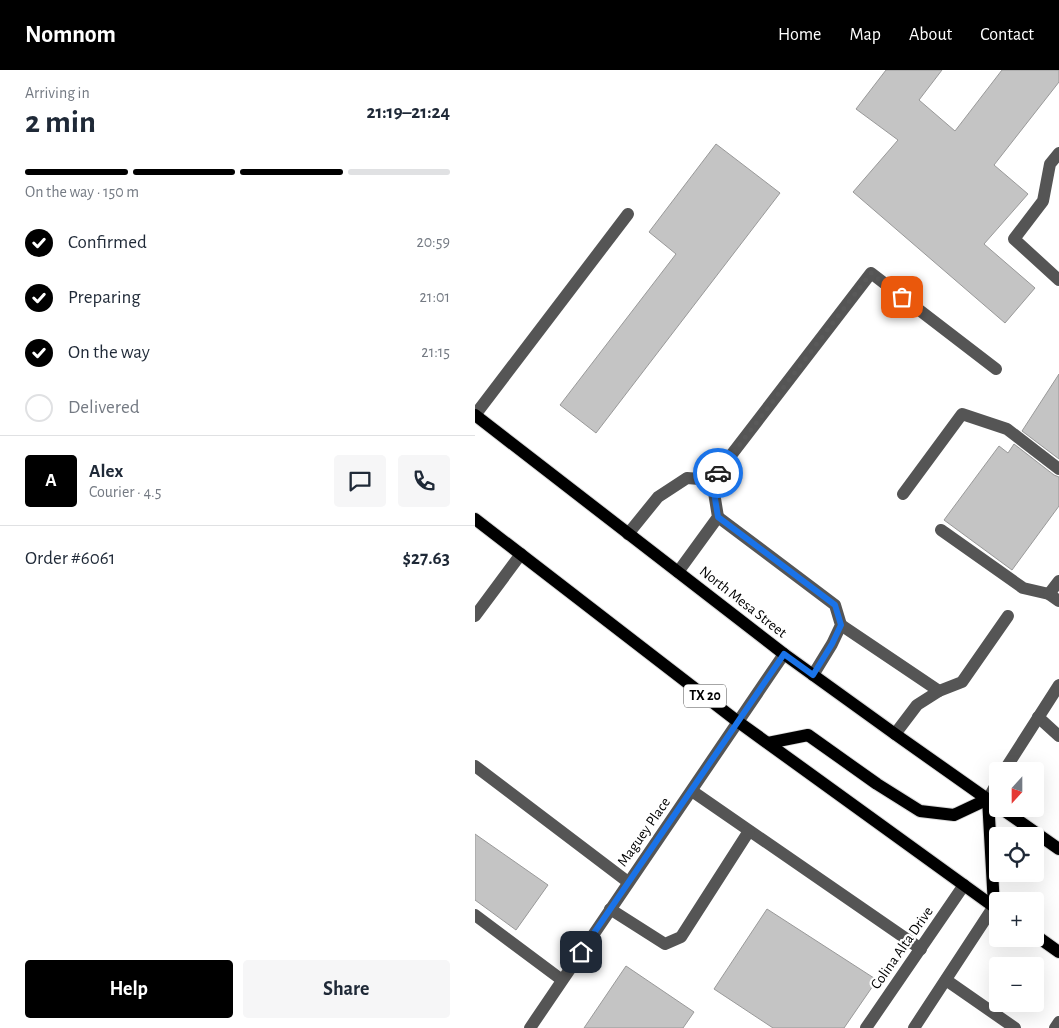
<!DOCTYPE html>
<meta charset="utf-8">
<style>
:root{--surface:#fff;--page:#f6f6f7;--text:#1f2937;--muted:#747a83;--line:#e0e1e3;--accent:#000}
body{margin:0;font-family:"Alegreya Sans",sans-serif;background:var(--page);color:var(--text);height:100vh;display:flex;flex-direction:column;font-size:19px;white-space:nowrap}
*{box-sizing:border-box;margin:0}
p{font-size:16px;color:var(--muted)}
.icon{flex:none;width:28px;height:28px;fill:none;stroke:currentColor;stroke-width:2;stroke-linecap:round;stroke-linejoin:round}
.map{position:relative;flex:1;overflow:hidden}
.panel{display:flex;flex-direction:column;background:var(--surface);width:475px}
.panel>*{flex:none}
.needle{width:32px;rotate:201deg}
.tools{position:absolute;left:514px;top:692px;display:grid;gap:10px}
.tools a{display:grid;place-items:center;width:55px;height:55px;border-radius:5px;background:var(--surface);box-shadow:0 5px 20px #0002;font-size:25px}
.pin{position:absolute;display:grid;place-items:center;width:42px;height:42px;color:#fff;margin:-21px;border-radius:10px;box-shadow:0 2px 8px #0006}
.courier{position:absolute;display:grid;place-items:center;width:50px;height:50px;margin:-25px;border:4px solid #1a73e8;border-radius:50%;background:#fff;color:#222;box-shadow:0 1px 6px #0007}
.head em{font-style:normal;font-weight:700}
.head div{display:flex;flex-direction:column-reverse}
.head{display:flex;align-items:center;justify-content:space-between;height:85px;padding:0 25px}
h1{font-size:32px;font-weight:700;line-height:38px}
.bar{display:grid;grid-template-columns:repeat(4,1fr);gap:8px 5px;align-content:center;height:60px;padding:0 25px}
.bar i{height:6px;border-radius:4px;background:var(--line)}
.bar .on{background:var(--accent)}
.bar p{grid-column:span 4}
.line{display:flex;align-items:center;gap:12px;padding:0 25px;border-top:1px solid var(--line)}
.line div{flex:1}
.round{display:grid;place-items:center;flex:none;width:52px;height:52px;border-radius:5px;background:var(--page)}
ol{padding:0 25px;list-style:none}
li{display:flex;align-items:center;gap:15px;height:55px}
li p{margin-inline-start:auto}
li .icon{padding:5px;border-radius:50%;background:var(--accent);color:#fff;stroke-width:4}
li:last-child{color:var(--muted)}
li i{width:28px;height:28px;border:2px solid var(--line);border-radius:50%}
.cta{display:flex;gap:10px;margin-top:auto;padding:10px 25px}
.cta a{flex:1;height:58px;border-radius:5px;background:var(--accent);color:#fff;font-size:20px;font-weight:700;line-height:58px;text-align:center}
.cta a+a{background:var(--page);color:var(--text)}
header{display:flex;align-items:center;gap:30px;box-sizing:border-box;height:70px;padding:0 25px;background:var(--accent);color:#fff}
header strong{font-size:24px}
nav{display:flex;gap:28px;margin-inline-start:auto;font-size:18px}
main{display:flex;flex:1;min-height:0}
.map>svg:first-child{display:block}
.building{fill:#c4c4c4;stroke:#999}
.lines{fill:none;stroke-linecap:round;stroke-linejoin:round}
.major-casing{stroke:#dbdbdb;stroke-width:14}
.minor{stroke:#555;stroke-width:12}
.major{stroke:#000;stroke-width:12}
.done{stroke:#595959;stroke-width:5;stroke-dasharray:0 9}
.route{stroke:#1a73e8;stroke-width:6}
.labels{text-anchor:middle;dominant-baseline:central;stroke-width:4.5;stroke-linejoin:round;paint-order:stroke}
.shield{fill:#fff;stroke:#4c4c4c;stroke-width:1}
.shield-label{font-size:14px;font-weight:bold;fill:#000}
.street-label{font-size:15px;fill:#000;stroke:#fff}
</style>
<header>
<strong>Nomnom</strong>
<nav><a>Home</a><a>Map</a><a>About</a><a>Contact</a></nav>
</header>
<main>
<section class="panel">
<div class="head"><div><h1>2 min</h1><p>Arriving in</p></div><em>21:19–21:24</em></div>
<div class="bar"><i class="on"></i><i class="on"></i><i class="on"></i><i></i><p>On the way · 150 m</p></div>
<ol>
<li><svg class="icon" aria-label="check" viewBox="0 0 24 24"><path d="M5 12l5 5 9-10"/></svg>Confirmed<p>20:59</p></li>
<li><svg class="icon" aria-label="check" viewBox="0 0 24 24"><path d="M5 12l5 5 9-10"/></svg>Preparing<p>21:01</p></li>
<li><svg class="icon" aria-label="check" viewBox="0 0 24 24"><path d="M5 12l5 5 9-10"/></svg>On the way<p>21:15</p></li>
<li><i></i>Delivered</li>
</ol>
<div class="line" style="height:90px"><b class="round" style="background:var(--accent);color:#fff">A</b><div><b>Alex</b><p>Courier · 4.5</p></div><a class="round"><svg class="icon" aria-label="chat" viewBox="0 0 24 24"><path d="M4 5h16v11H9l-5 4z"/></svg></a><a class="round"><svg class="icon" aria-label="phone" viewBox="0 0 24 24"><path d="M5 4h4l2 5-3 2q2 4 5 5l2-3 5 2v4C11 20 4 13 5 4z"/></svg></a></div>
<div class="line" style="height:65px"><div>Order #6061</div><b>$27.63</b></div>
<div class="cta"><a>Help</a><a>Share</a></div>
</section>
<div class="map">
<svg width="584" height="958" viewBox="0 0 584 958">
<rect width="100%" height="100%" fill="#fff"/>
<g class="building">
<polygon points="411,0 467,0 444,30 480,61 527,0 584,0 584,12 519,95 553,124 509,174 560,218 530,253 378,122 423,70 381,39"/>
<polygon points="241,74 305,123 121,363 85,335 201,184 174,162"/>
<polygon points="584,304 584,389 547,361"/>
<polygon points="539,374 579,405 584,407 584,436 537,500 469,450 524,376 533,383"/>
<polygon points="0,764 73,815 41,860 0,830"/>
<polygon points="292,839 402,910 369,958 298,958 239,919"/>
<polygon points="151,896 219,942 208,958 109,958"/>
</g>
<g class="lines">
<g class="major-casing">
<g id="major">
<polyline points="0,345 309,584 420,664 522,736"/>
<polyline points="0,449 262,651 522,839"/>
<polyline points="293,673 333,665 402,714 445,741 479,745 513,729"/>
<polyline points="513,729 519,836"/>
<polyline points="527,739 584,779"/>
<polyline points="560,865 584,882"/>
</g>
</g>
<g class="minor">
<polyline points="584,83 575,94 568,131 539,169 584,210"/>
<polyline points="0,345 153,144"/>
<polyline points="237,410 396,203 521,299"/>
<polyline points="428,424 487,344 532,359 584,399"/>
<polyline points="243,447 360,535 366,555 357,574 338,605"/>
<polyline points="466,460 548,518 574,524 584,531"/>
<polyline points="153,464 183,427 212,408 237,410 243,447 203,502"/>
<polyline points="574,524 584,511"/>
<polyline points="0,546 46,484"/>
<polyline points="366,555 464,621"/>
<polyline points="563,647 584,666"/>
<polyline points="420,664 442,635 464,621 487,612 533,546"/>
<polyline points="0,696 153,812"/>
<polyline points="529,701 584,615"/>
<polyline points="217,721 446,879"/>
<polyline points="513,729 522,713"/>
<polyline points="135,839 190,874 206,867 274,761"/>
<polyline points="0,845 87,910"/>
<polyline points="471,910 540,958"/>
<polyline points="55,958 309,584"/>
<polyline points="391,958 489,815"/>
<polyline points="439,958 519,836"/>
<polyline points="580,958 584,952"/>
</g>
<use href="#major" class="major"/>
</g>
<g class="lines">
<polyline class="done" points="243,403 396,203 427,227"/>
<polyline class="route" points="106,882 309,584 338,605 357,574 366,555 360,535 243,447 237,410 243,403"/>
</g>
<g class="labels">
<rect class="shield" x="209" y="614.5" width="42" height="23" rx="4"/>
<g class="shield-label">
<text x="230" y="626">TX 20</text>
</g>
<g class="street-label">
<text transform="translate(268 532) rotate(38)">North Mesa Street</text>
<text transform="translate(169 762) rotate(-55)">Maguey Place</text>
<text transform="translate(427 878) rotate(-55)">Colina Alta Drive</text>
</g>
</g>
</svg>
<div class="tools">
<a><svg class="needle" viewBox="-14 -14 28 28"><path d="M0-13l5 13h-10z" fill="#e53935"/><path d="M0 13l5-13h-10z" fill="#747a83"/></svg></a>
<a><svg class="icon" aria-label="locate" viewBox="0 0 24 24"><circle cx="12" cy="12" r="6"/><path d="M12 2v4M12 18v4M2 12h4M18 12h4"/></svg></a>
<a>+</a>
<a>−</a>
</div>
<div class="pin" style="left:427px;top:227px;background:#ea580c"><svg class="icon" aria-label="bag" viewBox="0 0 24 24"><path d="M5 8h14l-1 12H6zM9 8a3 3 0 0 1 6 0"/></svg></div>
<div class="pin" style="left:106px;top:882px;background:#1f2937"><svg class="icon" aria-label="home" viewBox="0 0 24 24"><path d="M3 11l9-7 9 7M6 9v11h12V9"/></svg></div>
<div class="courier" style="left:243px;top:403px"><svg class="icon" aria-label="car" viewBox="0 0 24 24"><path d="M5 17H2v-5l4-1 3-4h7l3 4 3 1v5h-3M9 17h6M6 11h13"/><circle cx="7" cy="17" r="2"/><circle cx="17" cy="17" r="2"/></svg></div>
</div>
</main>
